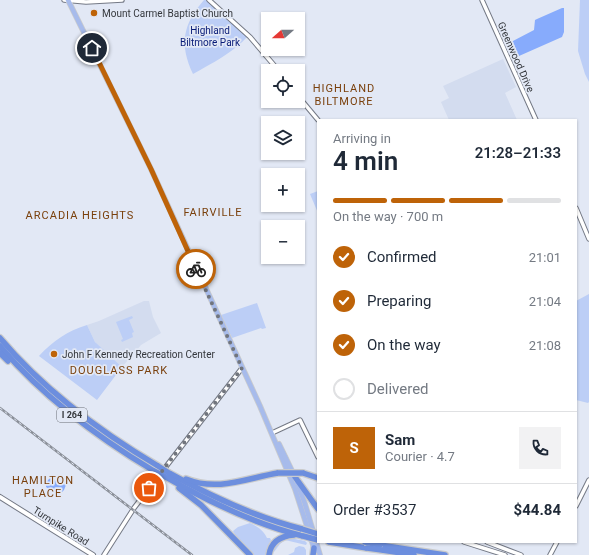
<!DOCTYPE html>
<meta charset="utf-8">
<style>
:root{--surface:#fff;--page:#f2f2f3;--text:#1f2937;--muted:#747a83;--line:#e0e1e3;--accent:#be6308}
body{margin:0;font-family:Roboto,sans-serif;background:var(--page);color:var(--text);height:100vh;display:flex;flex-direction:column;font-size:15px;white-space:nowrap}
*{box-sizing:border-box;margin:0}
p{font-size:13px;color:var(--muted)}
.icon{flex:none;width:22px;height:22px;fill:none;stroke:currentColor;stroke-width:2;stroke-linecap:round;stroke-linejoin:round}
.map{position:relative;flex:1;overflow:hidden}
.details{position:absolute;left:317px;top:119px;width:260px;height:424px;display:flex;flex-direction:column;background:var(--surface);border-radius:0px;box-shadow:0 1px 3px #0004}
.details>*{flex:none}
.needle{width:26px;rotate:249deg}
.tools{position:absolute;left:261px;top:12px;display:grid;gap:8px}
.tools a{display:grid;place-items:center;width:44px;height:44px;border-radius:0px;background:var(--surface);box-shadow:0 1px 3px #0004;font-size:20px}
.pin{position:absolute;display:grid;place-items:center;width:34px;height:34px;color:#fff;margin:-17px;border:2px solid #fff;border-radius:50%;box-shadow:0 1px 4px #0007}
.courier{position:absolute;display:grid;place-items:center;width:40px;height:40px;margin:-20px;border:3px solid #be6308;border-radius:50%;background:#fff;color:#222;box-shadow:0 1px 5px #0007}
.head em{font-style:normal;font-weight:600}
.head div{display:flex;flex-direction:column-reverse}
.head{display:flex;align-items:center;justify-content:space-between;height:68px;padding:0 16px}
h1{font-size:26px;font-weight:600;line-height:30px}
.bar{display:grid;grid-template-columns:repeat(4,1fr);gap:6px 4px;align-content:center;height:48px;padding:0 16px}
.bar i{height:5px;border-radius:3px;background:var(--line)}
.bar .on{background:var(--accent)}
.bar p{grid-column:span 4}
.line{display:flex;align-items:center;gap:10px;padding:0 16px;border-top:1px solid var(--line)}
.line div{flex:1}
.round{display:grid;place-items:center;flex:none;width:42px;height:42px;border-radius:0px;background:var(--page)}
ol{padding:0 16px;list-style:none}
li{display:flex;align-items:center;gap:12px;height:44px}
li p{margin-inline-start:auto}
li .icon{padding:4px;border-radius:50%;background:var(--accent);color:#fff;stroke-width:4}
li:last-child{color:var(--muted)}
li i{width:22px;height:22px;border:2px solid var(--line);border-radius:50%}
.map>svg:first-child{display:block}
.built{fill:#d3dcef}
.green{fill:#bccef6}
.water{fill:#87abfc}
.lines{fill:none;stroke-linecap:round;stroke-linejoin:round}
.tertiary-casing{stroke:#747985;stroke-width:5.5}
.secondary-casing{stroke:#747985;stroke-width:6}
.primary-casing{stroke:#cacbcc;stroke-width:6}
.motorway-casing{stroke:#cacbcc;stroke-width:8}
.tertiary{stroke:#fff;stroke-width:3.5}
.secondary{stroke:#fff;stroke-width:4}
.primary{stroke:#a7bbeb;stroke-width:4.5}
.motorway{stroke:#6c8ede;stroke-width:5.5}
.rail-casing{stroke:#8a8f98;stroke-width:2.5}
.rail{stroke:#e2e8f5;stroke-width:1;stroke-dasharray:3;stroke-linecap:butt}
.motorway-bridge-casing{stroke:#cacbcc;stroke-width:8;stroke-linecap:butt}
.motorway-bridge{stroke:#6c8ede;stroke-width:5.5}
.done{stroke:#71757d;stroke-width:4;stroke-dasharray:0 7.2}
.route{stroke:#be6308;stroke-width:5}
.poi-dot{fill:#be6308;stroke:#e2e8f5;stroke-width:1.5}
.labels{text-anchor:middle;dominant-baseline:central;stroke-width:3.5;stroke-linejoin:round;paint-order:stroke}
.shield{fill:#e2e8f5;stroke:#686c74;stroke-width:1}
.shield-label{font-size:9px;font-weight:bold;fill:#34373c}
.poi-label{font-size:10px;fill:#34373c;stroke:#e2e8f5;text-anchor:start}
.park-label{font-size:10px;fill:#081b77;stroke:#e2e8f5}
.street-label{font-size:10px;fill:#34373c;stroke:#e2e8f5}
.neighbourhood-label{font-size:11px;letter-spacing:1px;fill:#7a400c;stroke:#e2e8f5}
</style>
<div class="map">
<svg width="589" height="555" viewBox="0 0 589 555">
<rect width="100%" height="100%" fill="#e2e8f5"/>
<g class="built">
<polygon points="503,59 516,87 505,93 517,120 449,120 441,102 449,98 443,86"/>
<polygon points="144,301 149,301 153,317 161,333 141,345 122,367 110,356 108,351 106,353 95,342 87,325 99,321"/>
</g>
<g class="green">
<path d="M204,0h3l41,36c-15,17 -36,27 -55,38 -14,-30 -10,-50 11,-74z"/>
<polygon points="580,0 589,0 589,82 585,74 578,51"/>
<polygon points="318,191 318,213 310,194"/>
<polygon points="589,294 589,402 588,403 576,400 576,301"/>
<polygon points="257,303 266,328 262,329 261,328 232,338 221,315"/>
<polygon points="132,316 133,318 129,320 134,332 132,333 133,337 122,342 121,340 123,339 116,322"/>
<path d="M87,325l8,17 11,10 2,-1 2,5 12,11 -25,33 -58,-44c14,-15 28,-25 48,-31z"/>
<path d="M250,523c8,4 13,7 17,15h3l1,2 -4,8v7h-15l-14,-15 -5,-9 5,-4z"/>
<path d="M290,538l15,3 2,2 -1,2 -21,-5 -5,4 -6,8 -2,-2c4,-8 10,-10 18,-12z"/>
<polygon points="299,546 304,547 306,550 306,555 288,555 294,552 295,548"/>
</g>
<g class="water">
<polygon points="562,8 564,8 564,32 562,37 519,56 516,55 511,42 534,30 535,20 537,19"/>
<polygon points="52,476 57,483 64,484 66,485 64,490 60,494 56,494 46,487 46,482"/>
</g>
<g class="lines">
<g class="tertiary-casing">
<g id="tertiary">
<polyline points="64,0 86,2 122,0"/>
<polyline points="209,0 250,37 279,71"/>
<polyline points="482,0 536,120"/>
<polyline points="298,96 318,120"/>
<polyline points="576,208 589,239"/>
<polyline points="272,433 300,420 318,457"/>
<polyline points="576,506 589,480"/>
<polyline points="464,542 505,555"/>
<polyline points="487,542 521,555"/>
<polyline points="104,555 134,508 242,368"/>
<polyline points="550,555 557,542"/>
</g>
</g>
<g class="secondary-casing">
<polyline id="secondary" points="0,497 93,555"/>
</g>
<g class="primary-casing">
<g id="primary">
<polyline points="68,0 151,169 260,406 295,489 315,551"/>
<polyline points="279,444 294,475"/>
<polyline points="297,482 305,504 320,555"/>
</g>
</g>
<g class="motorway-casing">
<g id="motorway">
<path d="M0,338c44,52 99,93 158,128"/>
<path d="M0,346c43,51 97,91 154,125"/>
<polyline points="0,353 8,361"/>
<path d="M169,473c43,24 86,44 133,56"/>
<polyline points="303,473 318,478"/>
<path d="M166,477c43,25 89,47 137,59"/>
<polyline points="295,477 318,509"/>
<path d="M186,479c32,13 61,-1 92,-6"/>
<polyline points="179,488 201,505 250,555"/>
<polyline points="329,542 367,548"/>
<polyline points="380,545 445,555"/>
<polyline points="382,550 414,555"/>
<path d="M269,555c2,-14 12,-19 25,-20"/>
<polyline points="313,555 314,548"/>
</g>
</g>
<use href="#tertiary" class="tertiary"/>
<use href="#secondary" class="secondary"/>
<use href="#primary" class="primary"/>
<use href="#motorway" class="motorway"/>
<g class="rail-casing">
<polyline id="rail" points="0,408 192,555"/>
</g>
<use href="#rail" class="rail"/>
<g class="motorway-bridge-casing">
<g id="motorway-bridge">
<polyline points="158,466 169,473"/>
<polyline points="154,471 166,477"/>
<polyline points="278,473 303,473"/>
<polyline points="302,529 318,534"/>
<polyline points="303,536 318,540"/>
<polyline points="365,542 380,545"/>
<polyline points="367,548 382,550"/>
</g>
</g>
<use href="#motorway-bridge" class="motorway-bridge"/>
</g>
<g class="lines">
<polyline class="done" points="149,488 242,368 196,269"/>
<polyline class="route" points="92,48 151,169 196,269"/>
</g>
<g class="poi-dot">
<circle cx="94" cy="13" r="4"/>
<circle cx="54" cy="354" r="4"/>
</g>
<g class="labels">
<rect class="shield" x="57" y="408" width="30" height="14" rx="3"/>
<g class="shield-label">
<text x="72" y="415">I 264</text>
</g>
<g class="poi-label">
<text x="102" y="13">Mount Carmel Baptist Church</text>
<text x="62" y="354">John F Kennedy Recreation Center</text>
</g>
<g class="park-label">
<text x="210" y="30">Highland<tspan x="210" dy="12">Biltmore Park</tspan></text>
</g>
<g class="street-label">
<text transform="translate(516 57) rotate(66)">Greenwood Drive</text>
<text transform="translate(61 526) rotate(32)">Turnpike Road</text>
</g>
<g class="neighbourhood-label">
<text x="344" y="88">HIGHLAND<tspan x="344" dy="13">BILTMORE</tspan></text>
<text x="213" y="212">FAIRVILLE</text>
<text x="80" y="215">ARCADIA HEIGHTS</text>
<text x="119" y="370">DOUGLASS PARK</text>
<text x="43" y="480">HAMILTON<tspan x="43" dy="13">PLACE</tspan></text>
</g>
</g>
</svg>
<div class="tools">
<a><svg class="needle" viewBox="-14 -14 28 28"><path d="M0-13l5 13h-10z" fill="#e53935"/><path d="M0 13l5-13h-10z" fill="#747a83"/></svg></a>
<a><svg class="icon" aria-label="locate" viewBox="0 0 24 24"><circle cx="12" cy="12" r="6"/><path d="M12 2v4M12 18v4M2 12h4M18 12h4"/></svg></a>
<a><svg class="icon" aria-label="layers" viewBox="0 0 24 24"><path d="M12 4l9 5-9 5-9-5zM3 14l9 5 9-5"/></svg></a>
<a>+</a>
<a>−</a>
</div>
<div class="pin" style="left:149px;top:488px;background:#ea580c"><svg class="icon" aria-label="bag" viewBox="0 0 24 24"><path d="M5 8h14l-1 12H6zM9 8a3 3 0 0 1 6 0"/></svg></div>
<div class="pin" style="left:92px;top:48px;background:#1f2937"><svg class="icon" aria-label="home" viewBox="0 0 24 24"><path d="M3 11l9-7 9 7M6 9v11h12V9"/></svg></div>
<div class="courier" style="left:196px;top:269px"><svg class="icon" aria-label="bike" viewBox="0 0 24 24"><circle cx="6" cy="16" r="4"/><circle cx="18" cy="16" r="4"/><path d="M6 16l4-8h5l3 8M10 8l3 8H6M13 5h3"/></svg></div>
<section class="details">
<div class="head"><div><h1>4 min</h1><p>Arriving in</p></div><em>21:28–21:33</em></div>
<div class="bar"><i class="on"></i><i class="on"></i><i class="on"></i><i></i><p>On the way · 700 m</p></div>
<ol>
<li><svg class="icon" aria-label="check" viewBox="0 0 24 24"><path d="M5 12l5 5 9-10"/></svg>Confirmed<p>21:01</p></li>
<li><svg class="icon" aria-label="check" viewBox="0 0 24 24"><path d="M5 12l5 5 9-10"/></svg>Preparing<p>21:04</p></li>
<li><svg class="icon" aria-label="check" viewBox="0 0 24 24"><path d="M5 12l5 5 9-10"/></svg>On the way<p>21:08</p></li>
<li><i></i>Delivered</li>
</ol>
<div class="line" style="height:72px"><b class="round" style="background:var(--accent);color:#fff">S</b><div><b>Sam</b><p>Courier · 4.7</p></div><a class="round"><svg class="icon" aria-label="phone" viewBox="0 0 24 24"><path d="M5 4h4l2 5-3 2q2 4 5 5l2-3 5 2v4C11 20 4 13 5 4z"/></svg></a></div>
<div class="line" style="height:52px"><div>Order #3537</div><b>$44.84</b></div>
</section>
</div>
